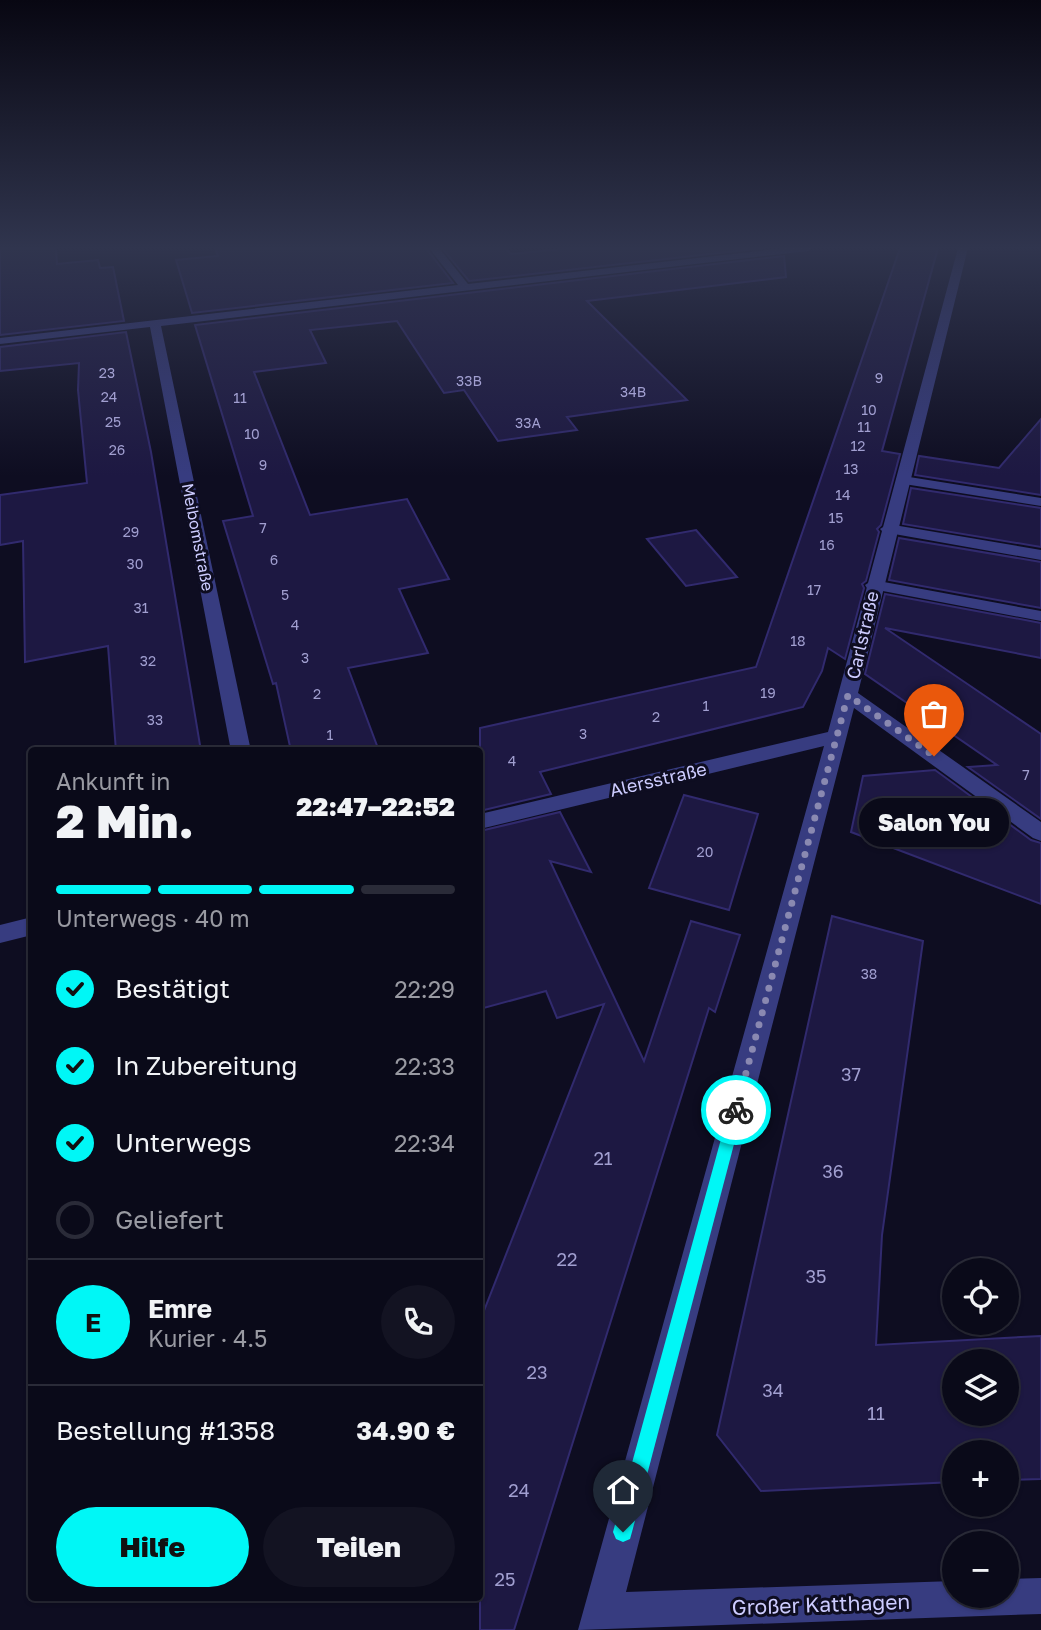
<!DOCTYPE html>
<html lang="de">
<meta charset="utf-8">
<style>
:root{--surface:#0a0a19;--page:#131322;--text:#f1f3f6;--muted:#999aa2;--line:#2a2b38;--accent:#00f7f6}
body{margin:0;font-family:"Golos Text",sans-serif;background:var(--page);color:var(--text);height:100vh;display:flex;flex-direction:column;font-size:26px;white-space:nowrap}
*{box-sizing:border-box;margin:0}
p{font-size:23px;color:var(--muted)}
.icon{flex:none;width:38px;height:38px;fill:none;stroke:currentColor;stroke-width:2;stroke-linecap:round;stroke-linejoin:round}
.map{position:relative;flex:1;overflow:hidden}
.side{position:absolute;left:28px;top:747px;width:455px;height:854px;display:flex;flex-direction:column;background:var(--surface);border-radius:7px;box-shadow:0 2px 5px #0004,0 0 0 2px var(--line)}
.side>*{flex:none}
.buttons{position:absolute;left:942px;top:1258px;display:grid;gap:14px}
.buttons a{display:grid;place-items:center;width:77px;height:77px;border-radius:50%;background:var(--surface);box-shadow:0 2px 5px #0004,0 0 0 2px var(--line);font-size:35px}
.pin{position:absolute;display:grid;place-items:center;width:60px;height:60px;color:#fff;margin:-72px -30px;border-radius:50% 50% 50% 0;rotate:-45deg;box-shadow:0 0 7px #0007}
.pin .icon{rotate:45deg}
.courier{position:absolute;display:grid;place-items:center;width:70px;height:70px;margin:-35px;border:5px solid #00f7f6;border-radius:50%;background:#fff;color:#222;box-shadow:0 2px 9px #0007}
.bubble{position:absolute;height:49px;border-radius:24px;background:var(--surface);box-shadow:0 2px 5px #0004,0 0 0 2px var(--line);font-size:23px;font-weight:800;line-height:49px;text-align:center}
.head em{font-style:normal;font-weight:800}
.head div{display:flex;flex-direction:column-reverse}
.head{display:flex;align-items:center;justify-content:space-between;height:119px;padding:0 28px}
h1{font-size:46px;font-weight:800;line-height:52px}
.bar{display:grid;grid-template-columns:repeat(4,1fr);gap:10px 7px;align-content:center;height:84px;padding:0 28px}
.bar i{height:9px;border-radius:5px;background:var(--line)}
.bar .on{background:var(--accent)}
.bar p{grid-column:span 4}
.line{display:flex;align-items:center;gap:18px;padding:0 28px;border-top:2px solid var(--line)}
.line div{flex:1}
.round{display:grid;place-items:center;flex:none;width:74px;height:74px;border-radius:37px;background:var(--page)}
ol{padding:0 28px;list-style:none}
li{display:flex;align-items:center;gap:21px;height:77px}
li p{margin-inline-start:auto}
li .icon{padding:7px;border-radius:50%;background:var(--accent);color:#111;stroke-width:4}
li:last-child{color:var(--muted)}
li i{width:38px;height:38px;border:4px solid var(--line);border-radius:50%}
.primary-button{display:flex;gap:14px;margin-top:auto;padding:14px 28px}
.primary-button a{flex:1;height:80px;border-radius:42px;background:var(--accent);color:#111;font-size:28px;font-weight:800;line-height:80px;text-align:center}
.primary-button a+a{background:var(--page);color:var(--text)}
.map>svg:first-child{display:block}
.building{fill:#1d1842;stroke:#312a6e;stroke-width:2;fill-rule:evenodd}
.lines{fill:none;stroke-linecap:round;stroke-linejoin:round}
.lane{fill:#373c80;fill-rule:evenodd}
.street{fill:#373c80;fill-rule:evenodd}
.route{fill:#00f7f6}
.done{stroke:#8a89b1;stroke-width:7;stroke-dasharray:0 12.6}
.labels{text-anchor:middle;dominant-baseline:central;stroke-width:6;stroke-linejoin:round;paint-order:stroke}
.number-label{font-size:14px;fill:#a19fd0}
.far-street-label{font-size:16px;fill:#cdccff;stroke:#0e0d21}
.street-label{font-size:18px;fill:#cdccff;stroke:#0e0d21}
.near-number-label{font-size:18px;fill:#a19fd0}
.near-street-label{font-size:21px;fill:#cdccff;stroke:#0e0d21}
</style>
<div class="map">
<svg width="1041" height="1630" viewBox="0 0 1041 1630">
<rect width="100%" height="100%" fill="#0e0d21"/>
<g class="building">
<polygon points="0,248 56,248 57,264 98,260 100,268 113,267 124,321 0,335"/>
<polygon points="215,248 426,248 453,283 192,313 176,260 218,256"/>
<polygon points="442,248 505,248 511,254 571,248 764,248 469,281"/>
<polygon points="900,248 938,248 882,451 900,454 881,525 877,529 879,532 866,581 862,584 864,588 845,659 828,648 822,671 803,707 540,772 551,794 480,811 480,728 756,667"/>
<polygon points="784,256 786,277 587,301 687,400 567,417 577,430 498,441 464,390 444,393 397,321 310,330 326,363 254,372 310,515 407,499 449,579 399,589 428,653 348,668 379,751 291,751 276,683 273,684 223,521 253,516 195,325"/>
<polygon points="126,332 151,452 201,751 116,751 108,646 25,662 23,541 0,545 0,495 87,483 78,390 79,363 0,371 0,347"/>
<polygon points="1041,419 1041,495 915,475 919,456 999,468"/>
<polygon points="911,488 1041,508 1041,547 903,524"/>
<polygon points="696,530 737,577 686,586 647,539"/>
<polygon points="899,538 1041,562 1041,608 889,580"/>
<polygon points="885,594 1041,623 1041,658 885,628 1041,734 1041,819 968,767 997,765 865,674"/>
<polygon points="935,770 1031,840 1041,843 1041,904 851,832 863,776"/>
<polygon points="684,795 758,814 729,910 649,888"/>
<polygon points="560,812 591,872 550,861 644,1061 691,921 740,935 715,1012 709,1008 514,1630 480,1630 480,1321 604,1004 557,1018 546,991 480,1009 480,831"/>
<path d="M832,916l91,25 -41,294 -6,110 165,-9v143l-35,1v-28h-52v30l-193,9 -44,-56zM954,1362h52v52h-52z"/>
</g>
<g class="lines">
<g class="lane">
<polygon points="903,476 1041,498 1041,506 898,483 896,480"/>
<polygon points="888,524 1041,550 1041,560 883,532 880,529"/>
<polygon points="873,580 1041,611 1041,621 867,588 865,585"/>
</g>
<g class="street">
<polygon points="429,248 439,248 468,284 785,248 813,248 808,251 161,326 251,751 231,751 150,327 0,344 0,338 458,285"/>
<polygon points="958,248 968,248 858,693 1041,822 1041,841 1033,838 854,708 626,1592 954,1581 954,1596 1006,1596 1006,1579 1041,1578 1041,1614 578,1630 824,746 480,829 480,814 828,732"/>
<polygon points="32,917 32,935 0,943 0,925"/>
</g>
</g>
<linearGradient id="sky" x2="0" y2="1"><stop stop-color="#080712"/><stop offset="0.52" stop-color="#30354e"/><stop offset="1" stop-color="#30354e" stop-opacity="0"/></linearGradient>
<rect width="1041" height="476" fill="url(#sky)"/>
<polygon class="route" points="736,1104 743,1110 632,1532 630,1539 623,1542 616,1539 613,1532 729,1110"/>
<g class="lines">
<polyline class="done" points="736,1110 848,695 934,756"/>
</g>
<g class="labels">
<g class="number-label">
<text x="107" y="372">23</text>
<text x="879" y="377">9</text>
<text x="469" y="380">33B</text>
<text x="633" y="391">34B</text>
<text x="109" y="396">24</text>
<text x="240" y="397">11</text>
<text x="869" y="409">10</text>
<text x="113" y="421">25</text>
<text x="528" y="422">33A</text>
<text x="864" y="426">11</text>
<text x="252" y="433">10</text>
<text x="858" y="445">12</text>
<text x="117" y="449">26</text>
<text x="263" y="464">9</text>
<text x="851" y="468">13</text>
<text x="843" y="494">14</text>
<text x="836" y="517">15</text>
<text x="263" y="527">7</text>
<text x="131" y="531">29</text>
<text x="827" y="544">16</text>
<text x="274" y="559">6</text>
<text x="135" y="563">30</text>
<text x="814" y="589">17</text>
<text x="285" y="594">5</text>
<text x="141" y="607">31</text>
<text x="295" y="624">4</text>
<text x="798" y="640">18</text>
<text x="305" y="657">3</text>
<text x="148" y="660">32</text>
<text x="768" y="692">19</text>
<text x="317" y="693">2</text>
<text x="706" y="705">1</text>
<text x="656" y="716">2</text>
<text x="155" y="719">33</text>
<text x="583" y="733">3</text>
<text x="330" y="734">1</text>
<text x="512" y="760">4</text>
<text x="1026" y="774">7</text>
<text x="705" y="851">20</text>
<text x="869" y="973">38</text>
</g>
<g class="far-street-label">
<text transform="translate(198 537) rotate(79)">Meibomstraße</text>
</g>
<g class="street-label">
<text transform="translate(862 635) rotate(-77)">Carlstraße</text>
<text transform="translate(658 779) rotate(-13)">Alersstraße</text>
</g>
<g class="near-number-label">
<text x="851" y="1074">37</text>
<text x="603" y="1158">21</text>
<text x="833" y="1171">36</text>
<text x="567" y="1259">22</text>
<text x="816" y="1276">35</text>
<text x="537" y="1372">23</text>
<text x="773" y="1390">34</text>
<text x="876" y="1413">11</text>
<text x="519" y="1490">24</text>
<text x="505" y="1579">25</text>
</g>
<g class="near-street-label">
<text transform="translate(821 1604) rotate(-2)">Großer Katthagen</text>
</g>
</g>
</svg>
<div class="buttons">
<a><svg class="icon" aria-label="locate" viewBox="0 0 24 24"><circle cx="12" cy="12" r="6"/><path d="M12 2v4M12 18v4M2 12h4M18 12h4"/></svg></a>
<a><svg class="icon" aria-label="layers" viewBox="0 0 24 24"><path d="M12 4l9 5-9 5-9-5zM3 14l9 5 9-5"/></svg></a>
<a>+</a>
<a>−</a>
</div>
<div class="pin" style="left:934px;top:756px;background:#ea580c"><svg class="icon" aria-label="bag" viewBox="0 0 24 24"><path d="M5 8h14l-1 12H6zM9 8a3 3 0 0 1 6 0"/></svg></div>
<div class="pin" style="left:623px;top:1532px;background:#1f2937"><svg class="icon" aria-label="home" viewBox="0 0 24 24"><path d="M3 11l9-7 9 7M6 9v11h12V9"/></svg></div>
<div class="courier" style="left:736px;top:1110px"><svg class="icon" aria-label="bike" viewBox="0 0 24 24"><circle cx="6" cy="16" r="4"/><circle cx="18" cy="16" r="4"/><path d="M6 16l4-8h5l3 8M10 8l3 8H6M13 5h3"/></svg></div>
<div class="bubble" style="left:859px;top:798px;width:150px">Salon You</div>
<section class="side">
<div class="head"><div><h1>2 Min.</h1><p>Ankunft in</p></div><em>22:47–22:52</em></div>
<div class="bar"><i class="on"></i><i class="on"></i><i class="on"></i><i></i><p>Unterwegs · 40 m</p></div>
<ol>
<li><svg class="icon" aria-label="check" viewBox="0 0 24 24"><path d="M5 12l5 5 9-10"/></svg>Bestätigt<p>22:29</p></li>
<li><svg class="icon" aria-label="check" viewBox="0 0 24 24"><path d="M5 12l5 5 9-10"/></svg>In Zubereitung<p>22:33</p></li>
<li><svg class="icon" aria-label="check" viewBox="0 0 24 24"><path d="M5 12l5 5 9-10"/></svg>Unterwegs<p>22:34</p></li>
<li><i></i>Geliefert</li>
</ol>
<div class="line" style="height:126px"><b class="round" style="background:var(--accent);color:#111">E</b><div><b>Emre</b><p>Kurier · 4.5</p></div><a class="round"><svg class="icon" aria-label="phone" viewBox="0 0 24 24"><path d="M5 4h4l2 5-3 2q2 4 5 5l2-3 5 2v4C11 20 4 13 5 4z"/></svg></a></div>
<div class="line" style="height:91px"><div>Bestellung #1358</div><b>34.90 €</b></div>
<div class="primary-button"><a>Hilfe</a><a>Teilen</a></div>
</section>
</div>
